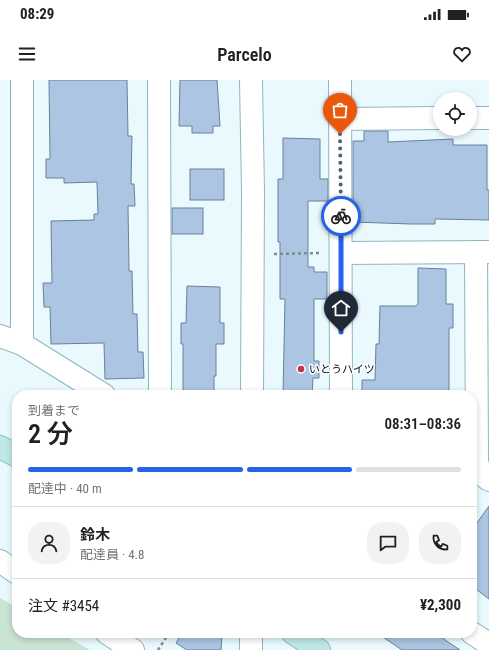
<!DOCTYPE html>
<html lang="ja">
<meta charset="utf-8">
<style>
:root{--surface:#fff;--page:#f2f2f2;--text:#202124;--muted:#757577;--line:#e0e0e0;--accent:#2563eb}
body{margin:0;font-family:"Roboto Condensed","Noto Sans JP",sans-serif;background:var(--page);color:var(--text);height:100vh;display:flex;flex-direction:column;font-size:15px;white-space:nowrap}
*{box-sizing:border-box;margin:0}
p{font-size:13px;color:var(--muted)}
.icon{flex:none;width:22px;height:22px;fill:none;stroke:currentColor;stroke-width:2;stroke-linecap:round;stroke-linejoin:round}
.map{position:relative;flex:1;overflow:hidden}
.details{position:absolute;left:12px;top:310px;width:465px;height:248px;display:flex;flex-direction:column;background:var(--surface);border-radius:16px;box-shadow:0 2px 6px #0003}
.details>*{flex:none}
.controls{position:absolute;left:433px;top:12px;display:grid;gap:8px}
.controls a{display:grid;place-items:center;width:44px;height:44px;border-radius:50%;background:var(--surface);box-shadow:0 2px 6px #0003;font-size:20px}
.pin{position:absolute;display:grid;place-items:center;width:34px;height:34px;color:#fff;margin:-41px -17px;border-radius:50% 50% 50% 0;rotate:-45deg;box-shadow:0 0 4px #0007}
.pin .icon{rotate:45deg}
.courier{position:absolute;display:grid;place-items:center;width:40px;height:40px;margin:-20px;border:3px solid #2563eb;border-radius:50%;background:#fff;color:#222;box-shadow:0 1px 5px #0007}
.headline em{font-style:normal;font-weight:600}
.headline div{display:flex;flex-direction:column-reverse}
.headline{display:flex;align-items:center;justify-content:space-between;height:68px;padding:0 16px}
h1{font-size:26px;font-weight:600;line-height:30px}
.bar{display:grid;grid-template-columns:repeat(4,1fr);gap:6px 4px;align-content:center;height:48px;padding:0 16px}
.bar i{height:5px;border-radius:3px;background:var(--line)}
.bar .on{background:var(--accent)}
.bar p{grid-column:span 4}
.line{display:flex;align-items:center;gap:10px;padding:0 16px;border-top:1px solid var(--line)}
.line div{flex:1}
.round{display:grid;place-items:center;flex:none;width:42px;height:42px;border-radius:16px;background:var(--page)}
.status{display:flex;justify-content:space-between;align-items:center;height:28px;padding:0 20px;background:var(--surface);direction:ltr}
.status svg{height:11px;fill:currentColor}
header{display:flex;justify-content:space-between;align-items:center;height:52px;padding:0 16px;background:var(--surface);font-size:18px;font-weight:600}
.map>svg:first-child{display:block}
.green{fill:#c9e4d2}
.building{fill:#abc5e3;stroke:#6a8098}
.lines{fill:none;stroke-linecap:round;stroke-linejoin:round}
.minor-casing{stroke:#90b5c2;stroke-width:24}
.tertiary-casing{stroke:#90b5c2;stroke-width:24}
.secondary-casing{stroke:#90b5c2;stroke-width:24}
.path{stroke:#7d8c90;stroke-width:2.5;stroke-dasharray:3 3;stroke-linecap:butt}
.minor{stroke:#fff;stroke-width:22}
.tertiary{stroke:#fff;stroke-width:22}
.secondary{stroke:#bee8e6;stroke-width:22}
.done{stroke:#536065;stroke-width:4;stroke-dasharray:0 7.2}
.route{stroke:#2563eb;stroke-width:5}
.poi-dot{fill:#c23248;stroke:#fff;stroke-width:1.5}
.labels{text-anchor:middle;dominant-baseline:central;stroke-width:3;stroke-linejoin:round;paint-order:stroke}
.poi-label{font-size:11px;fill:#020e12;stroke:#fff;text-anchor:start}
</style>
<div class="status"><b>08:29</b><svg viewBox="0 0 49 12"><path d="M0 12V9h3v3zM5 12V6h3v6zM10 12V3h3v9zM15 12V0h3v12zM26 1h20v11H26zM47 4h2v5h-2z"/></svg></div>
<header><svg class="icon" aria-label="menu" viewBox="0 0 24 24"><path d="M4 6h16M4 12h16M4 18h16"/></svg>Parcelo<svg class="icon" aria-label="heart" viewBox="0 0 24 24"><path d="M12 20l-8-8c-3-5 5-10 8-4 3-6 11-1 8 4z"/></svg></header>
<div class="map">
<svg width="489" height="570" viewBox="0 0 489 570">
<rect width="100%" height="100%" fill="#e9f9fe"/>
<polygon class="green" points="0,518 17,528 17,553 60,553 90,570 0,570"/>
<g class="building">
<polygon points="49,0 127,0 128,56 132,56 131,104 134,104 135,126 128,126 129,191 132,191 133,234 137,234 138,272 143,272 144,298 105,299 104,263 51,264 50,227 44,227 43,203 52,203 51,141 94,140 94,134 98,134 97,102 64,103 64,98 46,98 46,79 50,79"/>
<polygon points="180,0 217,0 220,46 213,46 213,53 192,53 192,46 179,46"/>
<polygon points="364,51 388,51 388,62 453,59 453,65 487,65 487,110 489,110 489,140 435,139 435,144 411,144 353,142 353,61 364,61"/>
<polygon points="283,58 320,59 320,99 328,99 328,121 308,121 308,187 314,187 314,192 327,192 327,219 314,219 314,281 319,281 319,298 313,298 312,315 283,315 285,219 280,219 280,162 278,162 278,99 283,99"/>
<rect x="190" y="89" width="34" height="31"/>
<rect x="172" y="128" width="31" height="26"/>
<polygon points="418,188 446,189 446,224 453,224 453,248 449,248 449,311 437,311 437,315 362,315 362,300 375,300 376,264 379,264 380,226 416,226 418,224"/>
<polygon points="187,206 220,207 220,243 224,243 224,264 216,264 216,296 214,296 214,315 183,315 183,264 181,264 181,243 186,243"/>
<polygon points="489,426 489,519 472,506 472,450"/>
<polygon points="182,553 222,553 221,570 187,570 176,563"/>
<polygon points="377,553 435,553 460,570 402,570"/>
</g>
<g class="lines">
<g class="minor-casing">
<g id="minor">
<polyline points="159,0 160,315"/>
<polyline points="340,0 341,315"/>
<polyline points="470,38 489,38"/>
<polyline points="340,39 440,38"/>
<polyline points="476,172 477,382 481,394 489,400"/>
<polyline points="341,173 489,172"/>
<polyline points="0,256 22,264 104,315"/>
<polyline points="22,264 22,0"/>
<polyline points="0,481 17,493"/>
<polyline points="107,553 133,570"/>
<polyline points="472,553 489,564"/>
</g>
</g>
<g class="tertiary-casing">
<g id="tertiary">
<polyline points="251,0 253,112 252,315"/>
<polyline points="251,553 251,570"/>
</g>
</g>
<g class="secondary-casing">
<g id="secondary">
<polyline points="0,367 17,376"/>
<polyline points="293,553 319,570"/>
</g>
</g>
<g class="path">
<polyline points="274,174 321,173"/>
<polyline points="158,570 169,553"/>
</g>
<use href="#minor" class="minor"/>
<use href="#tertiary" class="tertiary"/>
<use href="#secondary" class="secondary"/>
</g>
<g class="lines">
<polyline class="done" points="340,54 341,136"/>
<polyline class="route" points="341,252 341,136"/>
</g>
<circle class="poi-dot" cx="301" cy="289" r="4"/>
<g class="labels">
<g class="poi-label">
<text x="309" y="289">いとうハイツ</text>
</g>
</g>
</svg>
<div class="controls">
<a><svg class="icon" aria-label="locate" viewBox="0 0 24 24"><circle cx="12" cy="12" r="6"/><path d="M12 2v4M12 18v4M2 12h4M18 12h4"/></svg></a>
</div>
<div class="pin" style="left:340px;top:54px;background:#ea580c"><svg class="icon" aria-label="bag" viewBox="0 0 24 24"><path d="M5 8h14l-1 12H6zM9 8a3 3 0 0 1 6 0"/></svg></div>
<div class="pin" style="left:341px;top:252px;background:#1f2937"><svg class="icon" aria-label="home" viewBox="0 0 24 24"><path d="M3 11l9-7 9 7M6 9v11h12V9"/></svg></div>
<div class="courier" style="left:341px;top:136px"><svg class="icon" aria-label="bike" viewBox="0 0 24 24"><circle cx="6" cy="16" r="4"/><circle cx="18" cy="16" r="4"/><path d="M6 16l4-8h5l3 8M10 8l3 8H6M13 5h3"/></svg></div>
<section class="details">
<div class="headline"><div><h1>2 分</h1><p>到着まで</p></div><em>08:31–08:36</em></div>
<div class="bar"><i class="on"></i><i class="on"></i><i class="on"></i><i></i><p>配達中 · 40 m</p></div>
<div class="line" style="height:72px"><a class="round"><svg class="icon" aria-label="person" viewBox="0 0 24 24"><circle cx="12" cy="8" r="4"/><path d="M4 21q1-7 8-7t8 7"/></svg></a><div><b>鈴木</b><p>配達員 · 4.8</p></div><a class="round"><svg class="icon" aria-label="chat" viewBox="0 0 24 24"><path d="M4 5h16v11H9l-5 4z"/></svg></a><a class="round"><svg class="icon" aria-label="phone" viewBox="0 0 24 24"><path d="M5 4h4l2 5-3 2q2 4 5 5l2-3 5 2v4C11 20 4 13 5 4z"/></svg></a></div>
<div class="line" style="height:52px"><div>注文 #3454</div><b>¥2,300</b></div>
</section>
</div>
